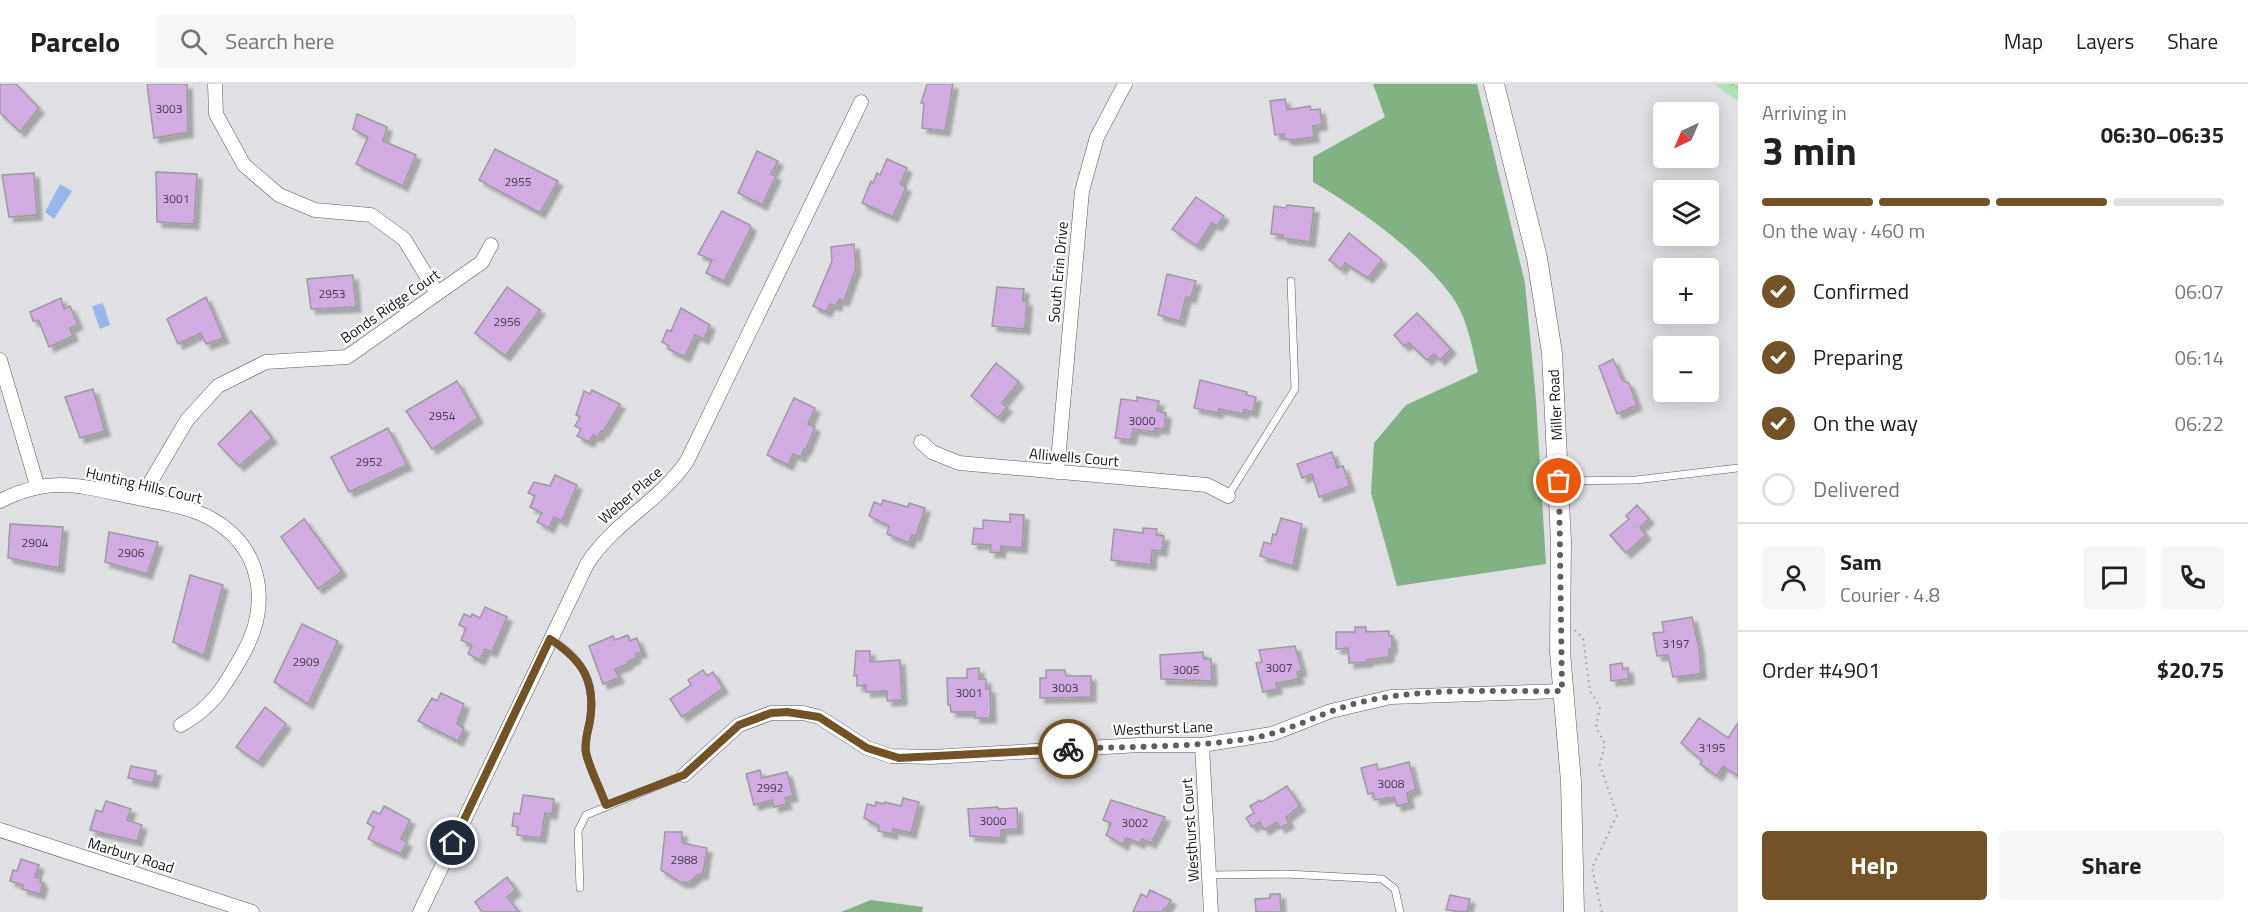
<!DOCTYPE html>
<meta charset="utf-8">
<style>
:root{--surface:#fff;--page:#f6f6f6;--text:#222;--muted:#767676;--line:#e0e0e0;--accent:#735228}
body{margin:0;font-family:"Titillium Web",sans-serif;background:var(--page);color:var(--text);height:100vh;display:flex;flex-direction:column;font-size:22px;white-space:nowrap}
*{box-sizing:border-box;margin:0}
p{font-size:20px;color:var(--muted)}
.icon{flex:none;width:33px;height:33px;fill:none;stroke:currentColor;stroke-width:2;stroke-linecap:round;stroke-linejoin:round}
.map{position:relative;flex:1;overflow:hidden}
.side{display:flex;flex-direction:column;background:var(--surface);width:510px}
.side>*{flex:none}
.needle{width:39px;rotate:224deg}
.fabs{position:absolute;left:1653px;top:18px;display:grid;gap:12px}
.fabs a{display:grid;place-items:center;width:66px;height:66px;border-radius:6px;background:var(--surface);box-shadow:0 3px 15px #0003;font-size:30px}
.pin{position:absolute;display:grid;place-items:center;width:51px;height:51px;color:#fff;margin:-26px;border:3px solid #fff;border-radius:50%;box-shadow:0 2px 6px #0007}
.courier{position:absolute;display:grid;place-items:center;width:60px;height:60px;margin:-30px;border:4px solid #735228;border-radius:50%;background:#fff;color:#222;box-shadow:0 2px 8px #0007}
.headline em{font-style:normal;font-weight:700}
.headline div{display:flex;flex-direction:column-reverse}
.headline{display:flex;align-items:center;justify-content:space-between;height:102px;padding:0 24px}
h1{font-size:39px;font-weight:700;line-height:45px}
.bar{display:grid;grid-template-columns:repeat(4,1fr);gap:9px 6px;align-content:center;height:72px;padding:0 24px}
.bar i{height:8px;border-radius:4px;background:var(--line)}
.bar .selected{background:var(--accent)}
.bar p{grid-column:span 4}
.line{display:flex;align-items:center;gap:15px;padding:0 24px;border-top:2px solid var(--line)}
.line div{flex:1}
.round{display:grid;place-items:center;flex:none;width:63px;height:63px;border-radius:6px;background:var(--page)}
ol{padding:0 24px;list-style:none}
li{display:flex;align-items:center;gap:18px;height:66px}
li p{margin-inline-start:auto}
li .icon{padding:6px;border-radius:50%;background:var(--accent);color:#fff;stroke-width:4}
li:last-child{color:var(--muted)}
li i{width:33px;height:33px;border:3px solid var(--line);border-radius:50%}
.button{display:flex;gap:12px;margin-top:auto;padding:12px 24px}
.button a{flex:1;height:69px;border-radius:6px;background:var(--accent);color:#fff;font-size:24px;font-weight:700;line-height:69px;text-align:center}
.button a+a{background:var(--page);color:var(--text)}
header{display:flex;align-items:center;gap:36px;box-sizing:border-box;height:84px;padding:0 30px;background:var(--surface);border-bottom:2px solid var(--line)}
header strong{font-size:28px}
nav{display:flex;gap:33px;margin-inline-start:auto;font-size:21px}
.search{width:420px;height:54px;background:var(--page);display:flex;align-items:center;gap:15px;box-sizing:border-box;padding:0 21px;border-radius:6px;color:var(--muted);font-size:22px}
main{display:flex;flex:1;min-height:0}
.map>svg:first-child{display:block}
.green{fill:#afe1b1}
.forest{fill:#81b283}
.water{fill:#96b6ec}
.building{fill:#d1ace2;stroke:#9d9a9e;stroke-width:1.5;filter:url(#shadow)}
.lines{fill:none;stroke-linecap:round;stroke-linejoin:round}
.lane-casing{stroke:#5c5a5e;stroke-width:8}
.street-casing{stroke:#5c5a5e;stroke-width:15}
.secondary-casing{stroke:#5c5a5e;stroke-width:21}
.path{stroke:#9b9a9d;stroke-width:2;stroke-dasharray:1.5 4.5;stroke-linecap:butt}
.lane{stroke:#fff;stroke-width:7}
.street{stroke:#fff;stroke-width:14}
.secondary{stroke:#fff;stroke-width:20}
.done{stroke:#5e5e60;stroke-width:6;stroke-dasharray:0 10.8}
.route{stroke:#735228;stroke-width:8}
.labels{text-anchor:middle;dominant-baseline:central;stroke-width:4.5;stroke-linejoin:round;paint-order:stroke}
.number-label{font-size:12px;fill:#463d4b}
.street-label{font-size:15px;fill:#181819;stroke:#fff}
</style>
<header>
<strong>Parcelo</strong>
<div class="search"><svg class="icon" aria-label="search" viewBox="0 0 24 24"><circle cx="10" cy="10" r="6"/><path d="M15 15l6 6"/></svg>Search here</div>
<nav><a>Map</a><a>Layers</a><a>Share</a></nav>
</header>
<main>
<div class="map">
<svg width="1738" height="828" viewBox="0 0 1738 828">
<defs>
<filter id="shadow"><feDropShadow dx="5" dy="5" stdDeviation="1.5" flood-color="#0004"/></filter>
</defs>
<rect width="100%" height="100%" fill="#e0dfe3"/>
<polygon class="green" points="1714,0 1738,0 1738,17"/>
<g class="forest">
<path d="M1373,0h104l48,199 11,117 10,164 -149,22 -26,-93 3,-50 32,-38 72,-33c-6,-26 -11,-55 -27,-77 -34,-45 -90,-85 -138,-113v-25l72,-40z"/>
<polygon points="871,816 923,823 922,828 841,828"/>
</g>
<g class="water">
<polygon points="60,100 72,107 54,135 45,128"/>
<polygon points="103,219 110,241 100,245 92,222"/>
</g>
<g class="building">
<polygon points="0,0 16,0 39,24 20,48 0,29"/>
<polygon points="147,0 187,0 188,48 154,54"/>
<polygon points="927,0 953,0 945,47 922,44 924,19 921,19"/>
<polygon points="1285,15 1287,26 1310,22 1311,26 1320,25 1322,41 1313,42 1314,53 1292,56 1285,55 1284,50 1275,51 1270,17"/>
<polygon points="357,30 387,43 383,57 416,71 403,102 356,80 368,53 353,45"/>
<polygon points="495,65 558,97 540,129 479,96"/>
<polygon points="757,67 778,77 771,90 776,92 762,121 738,109"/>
<polygon points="887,75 907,84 900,100 906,103 893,133 862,119 871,97 873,99 877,89 880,91"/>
<polygon points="156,88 197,90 194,140 157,138"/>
<polygon points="34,89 37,131 9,133 2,91"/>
<polygon points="1196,113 1224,132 1217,142 1212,139 1197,162 1172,145"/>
<polygon points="1287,121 1314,124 1310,158 1283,154 1283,151 1271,150 1274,122 1286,124"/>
<polygon points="722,127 750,141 751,144 724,197 706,189 712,176 698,170"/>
<polygon points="1349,149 1382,176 1368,194 1345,179 1341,185 1329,176"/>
<polygon points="854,160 856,184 844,217 839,215 836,222 830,220 826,228 813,222 832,177 831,163"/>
<polygon points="1167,190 1196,197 1191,214 1186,213 1180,237 1158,231"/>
<polygon points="353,191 356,223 311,225 307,195"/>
<polygon points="507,203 540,226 505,272 475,249"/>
<polygon points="997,203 1024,205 1023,217 1027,217 1025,245 992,242"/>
<polygon points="206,213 224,254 206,260 201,249 178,260 167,235"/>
<polygon points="61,214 64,225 70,222 78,240 70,244 73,252 49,263 39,237 33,237 30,228"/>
<polygon points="681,224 710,241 704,255 695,251 685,273 668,265 669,262 662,258 667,246 671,247"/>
<polygon points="1417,229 1451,265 1440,276 1434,270 1427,276 1409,259 1404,262 1394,251"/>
<polygon points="1613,275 1623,297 1629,299 1637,321 1617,330 1599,282"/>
<polygon points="996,279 1019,298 1002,319 1007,323 998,334 971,312"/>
<polygon points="1200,296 1247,308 1246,311 1256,313 1253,328 1244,326 1243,330 1219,325 1218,329 1194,324"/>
<polygon points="457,297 478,334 432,365 406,327"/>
<polygon points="93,305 105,347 80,354 65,313"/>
<polygon points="592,306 620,320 603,348 601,347 598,353 593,351 589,358 577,352 581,345 575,342 580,333 576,331 584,307 590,310"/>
<polygon points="1137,313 1159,317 1157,327 1166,329 1164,345 1155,344 1154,348 1133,345 1131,356 1115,354 1121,315 1137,317"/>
<polygon points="794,314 815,324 808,340 815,343 806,366 804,365 801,373 793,370 788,381 767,371"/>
<polygon points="251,327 272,354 239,382 218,360"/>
<polygon points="388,344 407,381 349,408 331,373"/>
<polygon points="1332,368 1337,384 1343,382 1350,402 1319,413 1312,390 1302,394 1297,380"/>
<polygon points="555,391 577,401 562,437 554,433 549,444 537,438 542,429 530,423 535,412 528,409 534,398 550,402"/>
<polygon points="883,416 908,423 909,419 925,424 916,452 912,451 909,459 887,450 889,442 869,432 874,418 881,421"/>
<polygon points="1637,421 1649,435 1640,443 1646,451 1626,469 1610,451 1629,435 1626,432"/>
<polygon points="1010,430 1024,431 1022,464 1001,462 1000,469 990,468 991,461 972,460 974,444 983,445 983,436 1010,438"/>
<polygon points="1281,434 1302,440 1293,482 1260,472 1264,458 1271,460 1273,450 1276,451"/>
<polygon points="304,435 342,487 318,505 281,453"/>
<polygon points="10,440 63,443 59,484 8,474"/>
<polygon points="1143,444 1157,445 1156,451 1164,452 1162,467 1152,466 1151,481 1111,476 1114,445 1143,449"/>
<polygon points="109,448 158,458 147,490 105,478"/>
<polygon points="190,491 223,501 204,572 173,558"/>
<polygon points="485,523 507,533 492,568 485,565 480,576 468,570 472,561 461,556 466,544 459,541 464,530 471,533 472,530 480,534"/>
<polygon points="1692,533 1699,564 1701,590 1673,593 1668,571 1657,572 1653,549 1664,548 1662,538"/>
<polygon points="302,540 338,557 308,620 274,598"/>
<polygon points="1355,543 1366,543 1366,548 1389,547 1389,552 1392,552 1392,565 1389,565 1389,573 1367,576 1367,578 1349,579 1348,564 1336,565 1336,548 1355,548"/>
<polygon points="628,551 630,557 637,554 642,568 635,570 636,574 627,578 628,580 615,585 619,594 603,600 589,562 613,552 615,556"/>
<polygon points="1295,562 1302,587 1297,588 1299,595 1276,599 1277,605 1263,608 1256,579 1262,578 1259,566"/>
<polygon points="856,567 870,567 870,578 900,576 902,616 887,617 887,607 866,608 866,601 857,602 857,591 854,592"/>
<polygon points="1203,568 1204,575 1211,575 1212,597 1161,595 1160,571"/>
<polygon points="1622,579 1623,585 1628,584 1629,595 1611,597 1610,581"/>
<polygon points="979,584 979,595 986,595 986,605 990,604 991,634 975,634 975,628 951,628 950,621 948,621 947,594 967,594 967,585"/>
<polygon points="703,586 707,592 713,588 723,604 682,633 670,615 691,601 688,596"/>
<polygon points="1046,586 1065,586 1066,592 1091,592 1091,613 1040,614 1040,594 1046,594"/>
<polygon points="441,609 464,620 457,640 464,644 458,657 418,637 432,614 437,617"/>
<polygon points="265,623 286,640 258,678 236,663"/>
<polygon points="1699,634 1728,654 1738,639 1738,692 1723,682 1717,692 1700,680 1702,677 1681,659"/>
<polygon points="1409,678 1416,705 1407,709 1409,719 1397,722 1394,713 1375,716 1373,709 1368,710 1361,684 1377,680 1378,686"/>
<polygon points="131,682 156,687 153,699 128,694"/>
<polygon points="760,686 762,694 787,688 793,712 785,714 787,720 774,723 772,716 754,721 746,690"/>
<polygon points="1287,702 1300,722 1286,733 1289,739 1280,744 1277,738 1264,746 1260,738 1252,743 1246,734 1254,729 1250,722 1260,716 1261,718"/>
<polygon points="523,711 554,715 552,730 545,729 541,754 517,751 518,743 512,742 514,729 520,730"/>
<polygon points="903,714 919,718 911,749 893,745 892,750 878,747 879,742 864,734 867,720 875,722 876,718 884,720 885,718 901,722"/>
<polygon points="1111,716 1165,733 1151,759 1142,755 1140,759 1126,754 1123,761 1106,751 1111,739 1103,736"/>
<polygon points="106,717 131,725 127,736 142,741 137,757 90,746 96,726 102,728"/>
<polygon points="384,722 410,736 401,755 407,758 401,770 368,755 374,743 367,739 373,727 380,730"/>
<polygon points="998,723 998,725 1017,724 1018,745 1001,746 1001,754 970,752 968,725"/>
<polygon points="665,748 682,748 682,759 707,764 703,790 699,790 688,799 680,798 661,786"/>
<polygon points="21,775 39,781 35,793 41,795 40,798 43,799 40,810 22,805 23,801 10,797 13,786 17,787"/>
<polygon points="507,793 516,806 507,813 519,828 482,828 475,818"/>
<polygon points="1150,806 1171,816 1166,825 1164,824 1162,828 1133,828 1141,810 1147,813"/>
<polygon points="1270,810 1280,810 1281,828 1256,828 1255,815 1270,814"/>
<polygon points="1450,811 1470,815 1467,828 1446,826"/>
</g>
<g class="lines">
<g class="lane-casing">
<g id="lane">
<polyline points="1561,397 1636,396 1738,384"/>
<polyline points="1228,412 1295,305 1291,197"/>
<path d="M551,555c32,21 45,43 39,82 -2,10 -6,21 -4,32 4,17 14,35 20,52"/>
<polyline points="1210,791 1286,790 1382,795 1395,805 1400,828"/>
<polyline points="580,804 578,747 586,731 684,691"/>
</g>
</g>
<g class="street-casing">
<g id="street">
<polyline points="215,0 216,30 244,81 279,111 315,126 371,131 404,155 437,209"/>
<polyline points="0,276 37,401"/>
<polyline points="921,358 932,368 959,379 1207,401 1228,412"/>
<polyline points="1057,388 1082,107 1097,53 1125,0"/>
<polyline points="141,414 187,336 218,302 266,278 347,273 482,178 491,161"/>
<path d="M0,417c51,-26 81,-15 133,-4 24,5 53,9 75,20 55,29 63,87 35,137 -19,33 -28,51 -62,71"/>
<polyline points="1202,661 1211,828"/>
<polyline points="684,691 739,641 771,629 803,629 819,633 867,664 891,672 931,673 1140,661 1202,661 1272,650 1331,627 1391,613 1562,607"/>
<polyline points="0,746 252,828"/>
<path d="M420,828l167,-348c28,-43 71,-61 100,-103l174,-359"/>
</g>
</g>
<g class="secondary-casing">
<polyline id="secondary" points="1494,0 1537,174 1552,269 1561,458 1560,568 1571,698 1574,828"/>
</g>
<g class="path">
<polyline points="1732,0 1738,4"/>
<polyline points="1575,546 1583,554 1590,607 1600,623 1596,643 1605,660 1600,681 1617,731 1592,784 1602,828"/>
</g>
<use href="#lane" class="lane"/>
<use href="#street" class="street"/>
<use href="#secondary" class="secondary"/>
</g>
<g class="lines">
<path class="done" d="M1068,665c62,-3 125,-1 186,-11 38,-7 71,-28 108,-36 64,-15 134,-10 200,-11l-3,-210"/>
<path class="route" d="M453,759l97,-204c32,21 46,41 40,81 -2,11 -6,22 -4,33 4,17 14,35 20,52l78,-30 55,-50 32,-12 16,-1 32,5 48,31 32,10 169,-9"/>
</g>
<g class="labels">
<g class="number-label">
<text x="169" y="24">3003</text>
<text x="518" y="97">2955</text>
<text x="176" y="114">3001</text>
<text x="332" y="209">2953</text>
<text x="507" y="237">2956</text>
<text x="442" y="331">2954</text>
<text x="1142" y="336">3000</text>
<text x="369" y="377">2952</text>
<text x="35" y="458">2904</text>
<text x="131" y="468">2906</text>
<text x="1676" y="559">3197</text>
<text x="306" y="577">2909</text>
<text x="1279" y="583">3007</text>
<text x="1186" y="585">3005</text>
<text x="1065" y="603">3003</text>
<text x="969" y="608">3001</text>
<text x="1712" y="663">3195</text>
<text x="1391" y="699">3008</text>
<text x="770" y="703">2992</text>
<text x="993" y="736">3000</text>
<text x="1135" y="738">3002</text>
<text x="684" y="775">2988</text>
</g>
<g class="street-label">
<text transform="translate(1058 188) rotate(-85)">South Erin Drive</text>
<text transform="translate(390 222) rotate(-35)">Bonds Ridge Court</text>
<text transform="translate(1555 321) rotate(-93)">Miller Road</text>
<text transform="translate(1074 373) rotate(5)">Alliwells Court</text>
<text transform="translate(144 401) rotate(13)">Hunting Hills Court</text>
<text transform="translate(630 411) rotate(-41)">Weber Place</text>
<text transform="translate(1163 644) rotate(-2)">Westhurst Lane</text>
<text transform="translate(1190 746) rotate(-94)">Westhurst Court</text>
<text transform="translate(131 771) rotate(17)">Marbury Road</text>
</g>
</g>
</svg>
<div class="fabs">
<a><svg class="needle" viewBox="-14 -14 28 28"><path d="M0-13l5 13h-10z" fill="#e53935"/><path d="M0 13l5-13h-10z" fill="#767676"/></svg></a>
<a><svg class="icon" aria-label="layers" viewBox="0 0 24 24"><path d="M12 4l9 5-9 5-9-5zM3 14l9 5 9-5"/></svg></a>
<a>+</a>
<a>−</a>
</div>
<div class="pin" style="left:1559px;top:397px;background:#ea580c"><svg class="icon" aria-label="bag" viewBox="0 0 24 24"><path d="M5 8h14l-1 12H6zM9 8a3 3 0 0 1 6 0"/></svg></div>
<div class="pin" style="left:453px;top:759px;background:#1f2937"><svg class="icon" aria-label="home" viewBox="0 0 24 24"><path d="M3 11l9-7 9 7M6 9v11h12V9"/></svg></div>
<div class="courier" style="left:1068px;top:665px"><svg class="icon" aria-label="bike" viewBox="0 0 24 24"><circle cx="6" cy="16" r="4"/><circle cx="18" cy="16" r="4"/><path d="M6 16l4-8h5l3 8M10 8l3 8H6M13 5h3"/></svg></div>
</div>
<section class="side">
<div class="headline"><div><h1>3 min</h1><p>Arriving in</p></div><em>06:30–06:35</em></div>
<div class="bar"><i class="selected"></i><i class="selected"></i><i class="selected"></i><i></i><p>On the way · 460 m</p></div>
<ol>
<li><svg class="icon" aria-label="check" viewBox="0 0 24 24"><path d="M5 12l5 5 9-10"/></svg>Confirmed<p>06:07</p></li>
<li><svg class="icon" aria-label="check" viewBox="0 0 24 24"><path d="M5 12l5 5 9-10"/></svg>Preparing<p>06:14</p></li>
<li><svg class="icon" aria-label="check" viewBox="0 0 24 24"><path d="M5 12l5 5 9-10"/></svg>On the way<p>06:22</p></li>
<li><i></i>Delivered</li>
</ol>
<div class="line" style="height:108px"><a class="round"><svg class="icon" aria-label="person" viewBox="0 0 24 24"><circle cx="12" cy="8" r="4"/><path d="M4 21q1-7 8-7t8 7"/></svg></a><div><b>Sam</b><p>Courier · 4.8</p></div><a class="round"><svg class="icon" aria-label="chat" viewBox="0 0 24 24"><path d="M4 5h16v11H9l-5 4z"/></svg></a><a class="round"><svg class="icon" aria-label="phone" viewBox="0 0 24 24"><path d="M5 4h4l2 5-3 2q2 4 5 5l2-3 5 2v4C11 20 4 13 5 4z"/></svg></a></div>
<div class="line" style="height:78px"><div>Order #4901</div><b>$20.75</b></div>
<div class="button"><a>Help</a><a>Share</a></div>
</section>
</main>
